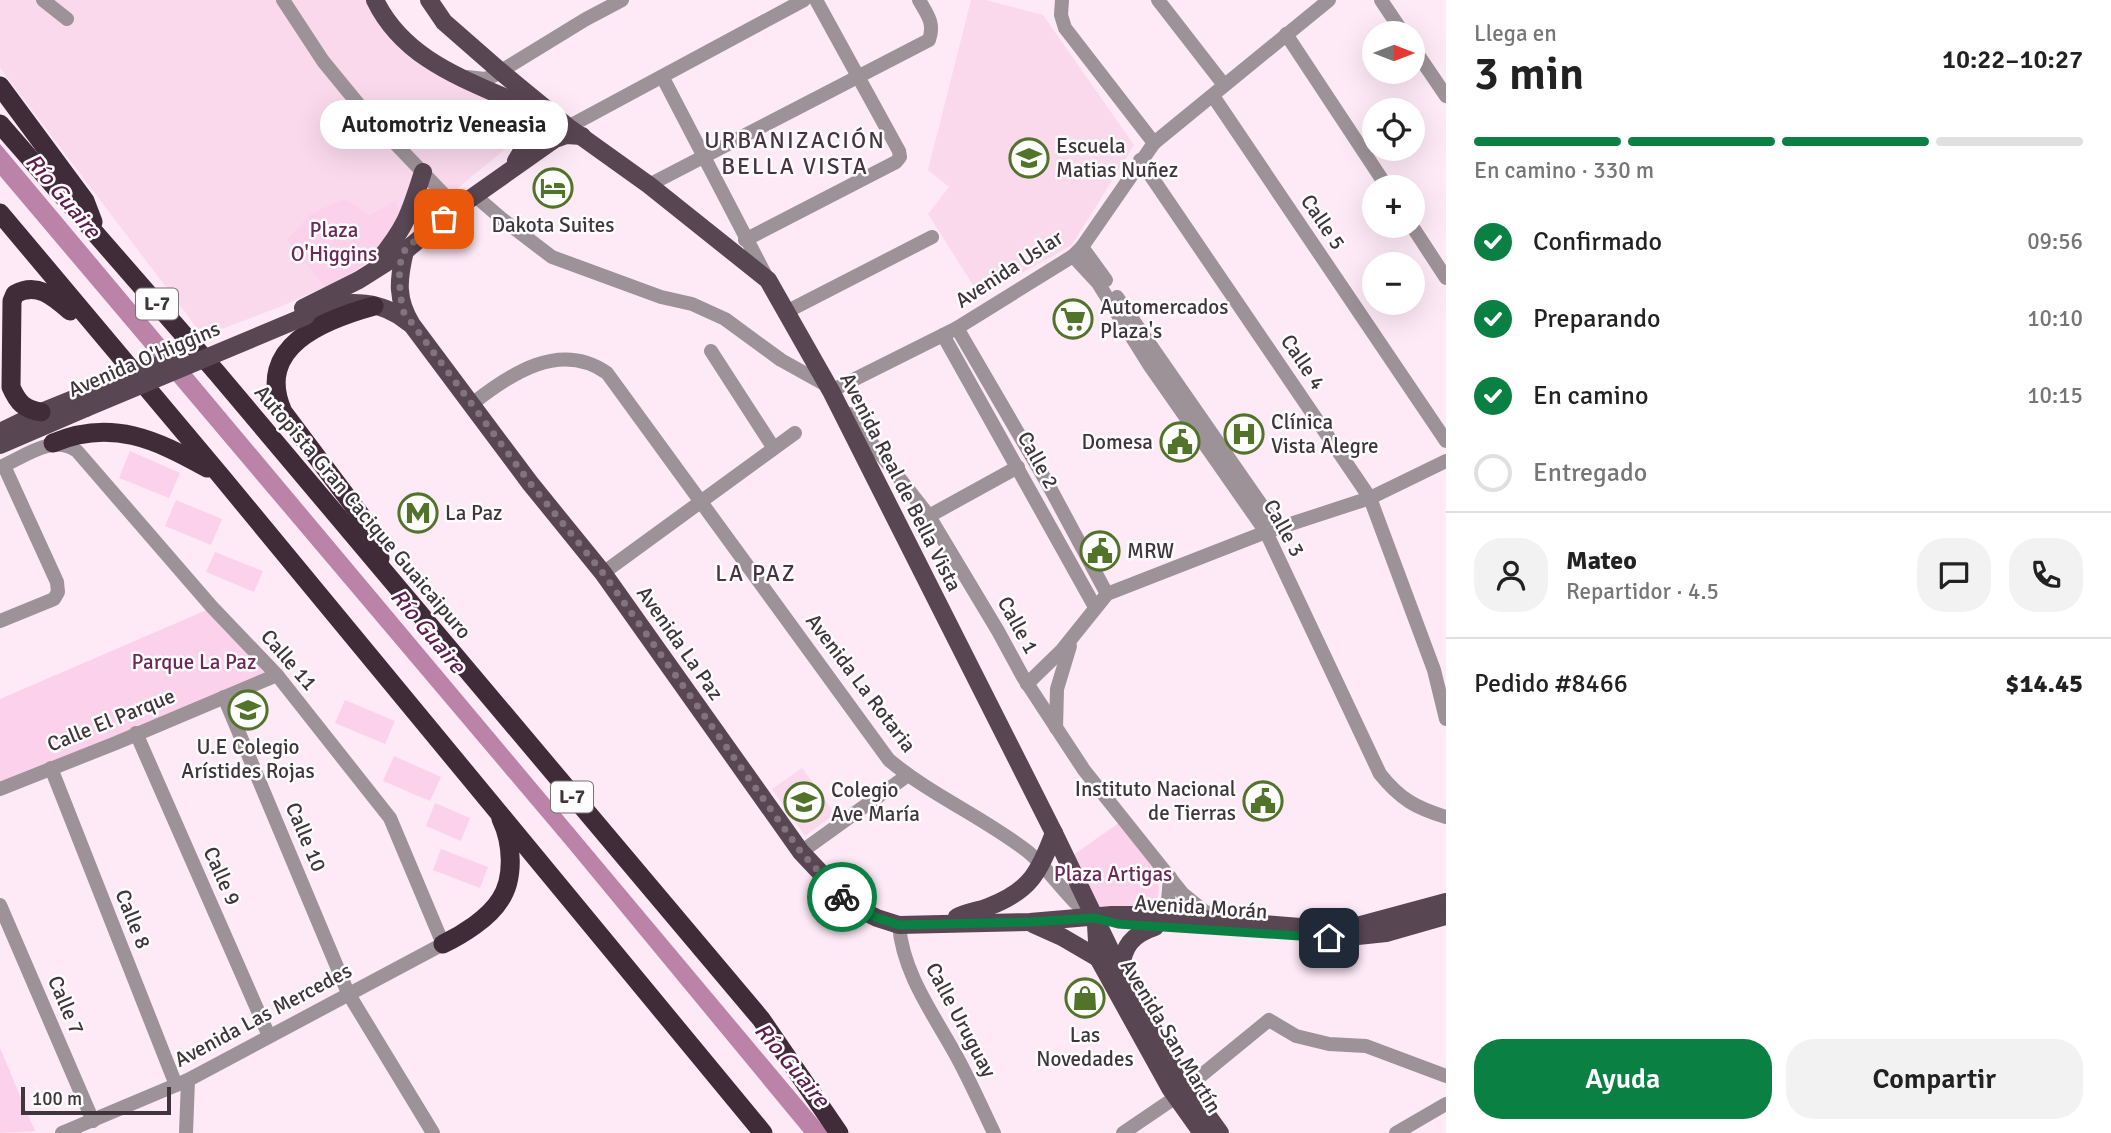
<!DOCTYPE html>
<html lang="es">
<meta charset="utf-8">
<style>
:root{--surface:#fff;--page:#f2f2f2;--text:#222;--muted:#767676;--line:#e0e0e0;--accent:#0b8043}
body{margin:0;font-family:Signika,sans-serif;background:var(--page);color:var(--text);height:100vh;display:flex;flex-direction:column;font-size:26px;white-space:nowrap}
*{box-sizing:border-box;margin:0}
p{font-size:23px;color:var(--muted)}
.icon{flex:none;width:38px;height:38px;fill:none;stroke:currentColor;stroke-width:2;stroke-linecap:round;stroke-linejoin:round}
.map{position:relative;flex:1;overflow:hidden}
.panel{display:flex;flex-direction:column;background:var(--surface);width:665px}
.panel>*{flex:none}
.needle{width:46px;rotate:90deg}
.buttons{position:absolute;left:1362px;top:21px;display:grid;gap:14px}
.buttons a{display:grid;place-items:center;width:63px;height:63px;border-radius:50%;background:var(--surface);box-shadow:0 7px 28px #0002;font-size:35px}
.scale{position:absolute;left:21px;bottom:18px;width:150px;box-sizing:border-box;padding-left:7px;border:4px solid #3f353b;border-top:0;font-size:19px;line-height:24px;white-space:nowrap;color:#3f353b;-webkit-text-stroke:5px #fdfdfd;paint-order:stroke}
.pin{position:absolute;display:grid;place-items:center;width:60px;height:60px;color:#fff;margin:-30px;border-radius:14px;box-shadow:0 4px 10px #0006}
.courier{position:absolute;display:grid;place-items:center;width:70px;height:70px;margin:-35px;border:5px solid #0b8043;border-radius:50%;background:#fff;color:#222;box-shadow:0 2px 9px #0007}
.bubble{position:absolute;height:49px;border-radius:24px;background:var(--surface);box-shadow:0 7px 28px #0002;font-size:23px;font-weight:600;line-height:49px;text-align:center}
.overview em{font-style:normal;font-weight:600}
.overview div{display:flex;flex-direction:column-reverse}
.overview{display:flex;align-items:center;justify-content:space-between;height:119px;padding:0 28px}
h1{font-size:46px;font-weight:600;line-height:52px}
.bar{display:grid;grid-template-columns:repeat(4,1fr);gap:10px 7px;align-content:center;height:84px;padding:0 28px}
.bar i{height:9px;border-radius:5px;background:var(--line)}
.bar .on{background:var(--accent)}
.bar p{grid-column:span 4}
.line{display:flex;align-items:center;gap:18px;padding:0 28px;border-top:2px solid var(--line)}
.line div{flex:1}
.round{display:grid;place-items:center;flex:none;width:74px;height:74px;border-radius:28px;background:var(--page)}
ol{padding:0 28px;list-style:none}
li{display:flex;align-items:center;gap:21px;height:77px}
li p{margin-inline-start:auto}
li .icon{padding:7px;border-radius:50%;background:var(--accent);color:#fff;stroke-width:4}
li:last-child{color:var(--muted)}
li i{width:38px;height:38px;border:4px solid var(--line);border-radius:50%}
.button{display:flex;gap:14px;margin-top:auto;padding:14px 28px}
.button a{flex:1;height:80px;border-radius:28px;background:var(--accent);color:#fff;font-size:28px;font-weight:600;line-height:80px;text-align:center}
.button a+a{background:var(--page);color:var(--text)}
main{display:flex;flex:1;min-height:0}
.map>svg:first-child{display:block}
.built{fill:#fad9ed}
.green{fill:#fbd1ec}
.water{fill:#ba83a7}
.lines{fill:none;stroke-linecap:round;stroke-linejoin:round}
.minor{stroke:#9c9298;stroke-width:14}
.major{stroke:#584652;stroke-width:18}
.highway{stroke:#402c39;stroke-width:19}
.major-bridge{stroke:#584652;stroke-width:18}
.done{stroke:#82747c;stroke-width:7;stroke-dasharray:0 12.6}
.route{stroke:#0b8043;stroke-width:9}
.labels{text-anchor:middle;dominant-baseline:central;stroke-width:5;stroke-linejoin:round;paint-order:stroke}
.shield{fill:#fdfdfd;stroke:#787175;stroke-width:2}
.shield-label{font-size:19px;font-weight:bold;fill:#3f353b}
.poi-label{font-size:21px;fill:#3f353b;stroke:#fdfdfd;text-anchor:start}
.street-label{font-size:21px;fill:#3f353b;stroke:#fdfdfd}
.park-label{font-size:21px;fill:#6b2858;stroke:#fdfdfd}
.neighbourhood-label{font-size:23px;letter-spacing:2px;fill:#483441;stroke:#fdfdfd}
.water-label{font-size:23px;font-style:italic;fill:#5f1d4d;stroke:#fdfdfd}
</style>
<main>
<div class="map">
<svg width="1446" height="1133" viewBox="0 0 1446 1133">
<rect width="100%" height="100%" fill="#fee9f6"/>
<g class="built">
<polygon points="0,0 369,0 372,10 522,112 525,127 519,138 350,276 277,308 203,336 0,68"/>
<polygon points="971,0 986,0 1043,15 1134,145 1072,245 980,296 928,214 949,187 928,170"/>
<polygon points="802,768 835,814 805,836 772,789"/>
</g>
<g class="green">
<polygon points="345,199 369,215 395,201 400,213 372,260 326,288 287,240 312,213"/>
<polygon points="130,451 180,473 169,498 119,478"/>
<polygon points="176,500 222,519 211,545 165,526"/>
<polygon points="215,552 263,571 254,592 206,572"/>
<polygon points="209,609 273,675 0,787 0,699"/>
<polygon points="345,700 395,721 385,744 335,723"/>
<polygon points="394,756 441,777 430,801 383,781"/>
<polygon points="435,803 470,818 461,841 426,826"/>
<path d="M1123,820c17,25 48,56 31,87l-66,6 -26,-50z"/>
<polygon points="441,849 488,867 480,888 433,870"/>
<polygon points="0,1048 31,1122 35,1131 0,1133"/>
</g>
<polygon class="water" points="0,144 829,1133 804,1133 567,846 0,176"/>
<g class="lines">
<g class="minor">
<polyline points="43,0 67,19"/>
<polyline points="283,0 323,61 364,111 457,208"/>
<polyline points="1062,0 1061,15 1065,28 1154,143"/>
<polyline points="1158,0 1224,85"/>
<polyline points="1381,0 1403,33"/>
<polyline points="1286,34 1387,187"/>
<polyline points="1412,46 1446,96"/>
<polyline points="467,77 485,79 493,76 586,19 622,0"/>
<polyline points="663,78 766,276"/>
<polyline points="1213,96 1446,441"/>
<polyline points="568,127 804,0"/>
<polyline points="1140,160 1370,498 1434,670 1446,719"/>
<path d="M649,185l280,-145c6,-17 -2,-26 -10,-40"/>
<polyline points="477,193 480,200 502,219 552,257 661,297 692,304 725,319 781,360 826,385"/>
<polyline points="1412,226 1446,278"/>
<polyline points="745,240 896,162 900,157 899,151 816,0"/>
<polyline points="1082,247 1106,280"/>
<path d="M1073,256l25,27 52,83 116,166 114,242c20,25 36,34 66,43"/>
<polyline points="1117,297 1278,529"/>
<polyline points="786,312 932,237"/>
<polyline points="957,328 1049,486 1107,594"/>
<polyline points="943,335 1095,607"/>
<polyline points="711,351 773,447"/>
<polyline points="836,398 831,391 957,328 1073,256 1082,247 1154,143 1329,0"/>
<path d="M472,404c38,-30 88,-64 135,-31l282,387c42,35 94,57 138,91 25,20 41,51 68,67"/>
<polyline points="849,414 929,516 998,631 1023,677 1084,770 1183,894 1204,911 1219,918"/>
<path d="M0,467c23,-9 53,-34 77,-16l135,156 65,68 113,143 53,126 -255,136 -126,53"/>
<polyline points="929,516 1018,467"/>
<polyline points="603,573 795,433"/>
<polyline points="0,621 54,599 58,592 57,582 4,466"/>
<polyline points="1027,684 1062,650 1107,594 1266,532 1370,498 1446,461"/>
<polyline points="224,697 348,993 433,1133"/>
<polyline points="1056,728 1057,689 1070,646"/>
<polyline points="136,733 269,1036"/>
<polyline points="51,768 176,1085"/>
<polyline points="0,789 116,743 277,675"/>
<polyline points="801,852 908,775"/>
<polyline points="0,905 93,1121"/>
<polyline points="1155,915 1168,901 1170,877"/>
<path d="M899,925c4,50 36,91 59,134 13,24 24,49 36,74"/>
<polyline points="1187,1087 1269,1020 1296,1036 1329,1044 1366,1046 1446,1076"/>
<polyline points="186,1133 188,1080"/>
<polyline points="1123,1133 1176,1097"/>
<polyline points="1396,1133 1446,1104"/>
</g>
<g class="major">
<path d="M375,0c29,60 90,79 147,105 16,20 6,37 -6,56"/>
<polyline points="429,0 444,22 500,71 568,127 649,185 768,280 831,391 1054,833 1120,970 1182,1080 1220,1133"/>
<path d="M405,251c-7,29 -9,48 7,74l118,158 73,90 198,279 50,53 26,13 22,7 131,-3 82,-7h43l145,12 40,1 17,-2 89,-24"/>
<path d="M378,261c28,-34 32,-48 45,-89"/>
<polyline points="303,308 359,280 405,251 457,208 555,139 566,135 582,136"/>
<path d="M317,310c31,-12 67,-9 92,13"/>
<polyline points="0,432 41,412 83,395"/>
<polyline points="0,445 86,408"/>
<path d="M957,917c9,-5 21,-6 31,-10 42,-16 51,-34 66,-74"/>
<polyline points="1033,924 1062,937 1098,958"/>
<polyline points="1096,925 1098,958 1170,1088 1202,1133"/>
<polyline points="1339,938 1386,933 1446,916"/>
<path d="M1120,970c4,-24 11,-35 35,-43"/>
</g>
<g class="highway">
<polyline points="0,86 85,201 93,222"/>
<polyline points="0,124 217,373 761,1019 839,1133"/>
<polyline points="0,213 220,475 763,1133"/>
<path d="M374,306c-51,14 -120,41 -91,106l85,113 12,33"/>
<path d="M41,412c-17,-3 -23,-9 -30,-25l1,-86 3,-7c22,-12 38,2 55,17"/>
<path d="M53,443c58,-25 104,-3 154,25"/>
<path d="M443,944c19,-9 46,-26 57,-44 15,-22 12,-58 1,-81"/>
</g>
<g class="major-bridge">
<polyline points="83,395 173,359"/>
<polyline points="86,408 306,316"/>
</g>
</g>
<g class="lines">
<path class="done" d="M444,219c-8,7 -34,24 -39,31 -9,14 -5,45 -2,61l127,172 73,90 198,279 41,45"/>
<polyline class="route" points="842,897 851,905 877,918 900,925 1030,922 1095,918 1118,924 1329,938"/>
</g>
<defs>
<g id="school-ring" transform="scale(2.0125)"><circle r="9.5" fill="#fdfdfd" stroke="#52732a" stroke-width="1.5"/><path d="M0-5L7-2L0 1L-7-2ZM-4 1L0 2.5L4 1V4Q0 6-4 4Z" fill="#52732a"/></g>
<g id="hotel-ring" transform="scale(2.0125)"><circle r="9.5" fill="#fdfdfd" stroke="#52732a" stroke-width="1.5"/><path d="M-6-4.5h1.5V1H6V5H4.5V3h-9V5H-6ZM-4 0a1.8 1.8 0 1 1 3.6 0ZM.5 0V-2.5h3Q6-2.5 6 0Z" fill="#52732a"/></g>
<g id="supermarket-ring" transform="scale(2.0125)"><circle r="9.5" fill="#fdfdfd" stroke="#52732a" stroke-width="1.5"/><path d="M-6-5.5h2.5l.6 2H6L4.5 2H-2.5L-4.4-4H-6ZM-1.5 3.2a1.3 1.3 0 1 0 .1 0ZM3 3.2a1.3 1.3 0 1 0 .1 0Z" fill="#52732a"/></g>
<g id="hospital-ring" transform="scale(2.0125)"><circle r="9.5" fill="#fdfdfd" stroke="#52732a" stroke-width="1.5"/><path d="M-5-5h3v3.5h4V-5h3V5h-3V1.5h-4V5h-3Z" fill="#52732a"/></g>
<g id="civic-ring" transform="scale(2.0125)"><circle r="9.5" fill="#fdfdfd" stroke="#52732a" stroke-width="1.5"/><path d="M-.6-6.5H3V-4.5H.6V-3L4-1V1h2V6H-6V1h2V-1L-.6-3ZM-1.2 2.5V6h2.4V2.5Z" fill="#52732a"/></g>
<g id="metro-ring" transform="scale(2.0125)"><circle r="9.5" fill="#fdfdfd" stroke="#52732a" stroke-width="1.5"/><path d="M-5.5 5V-5H-3L0 0L3-5H5.5V5H3V-.5L0 4L-3-.5V5Z" fill="#52732a"/></g>
<g id="shop-ring" transform="scale(2.0125)"><circle r="9.5" fill="#fdfdfd" stroke="#52732a" stroke-width="1.5"/><path d="M-5-2.5h2.3a2.7 3.5 0 0 1 5.4 0H5L5.5 6h-11ZM-1.5-2.5h3a1.5 2.3 0 0 0-3 0Z" fill="#52732a"/></g>
</defs>
<g fill-rule="evenodd">
<use href="#school-ring" x="1029" y="158"/>
<use href="#hotel-ring" x="553" y="188"/>
<use href="#supermarket-ring" x="1073" y="319"/>
<use href="#hospital-ring" x="1244" y="434"/>
<use href="#civic-ring" x="1180" y="442"/>
<use href="#metro-ring" x="418" y="513"/>
<use href="#civic-ring" x="1100" y="551"/>
<use href="#school-ring" x="248" y="710"/>
<use href="#civic-ring" x="1263" y="801"/>
<use href="#school-ring" x="804" y="802"/>
<use href="#shop-ring" x="1085" y="998"/>
</g>
<g class="labels">
<g class="shield">
<rect x="136" y="288.5" width="42" height="31" rx="5"/>
<rect x="551" y="781.5" width="42" height="31" rx="5"/>
</g>
<g class="shield-label">
<text x="157" y="304">L-7</text>
<text x="572" y="797">L-7</text>
</g>
<g class="poi-label">
<text x="1056" y="146">Escuela<tspan x="1056" dy="24">Matias Nuñez</tspan></text>
<text x="553" y="225" text-anchor="middle">Dakota Suites</text>
<text x="1100" y="307">Automercados<tspan x="1100" dy="24">Plaza's</tspan></text>
<text x="1271" y="422">Clínica<tspan x="1271" dy="24">Vista Alegre</tspan></text>
<text x="1153" y="442" text-anchor="end">Domesa</text>
<text x="445" y="513">La Paz</text>
<text x="1127" y="551">MRW</text>
<text x="248" y="747" text-anchor="middle">U.E Colegio<tspan x="248" dy="24">Arístides Rojas</tspan></text>
<text x="1236" y="789" text-anchor="end">Instituto Nacional<tspan x="1236" dy="24">de Tierras</tspan></text>
<text x="831" y="790">Colegio<tspan x="831" dy="24">Ave María</tspan></text>
<text x="1085" y="1035" text-anchor="middle">Las<tspan x="1085" dy="24">Novedades</tspan></text>
</g>
<g class="street-label">
<text transform="translate(1323 222) rotate(56)">Calle 5</text>
<text transform="translate(1009 269) rotate(-33)">Avenida Uslar</text>
<text transform="translate(144 359) rotate(-23)">Avenida O'Higgins</text>
<text transform="translate(1303 362) rotate(56)">Calle 4</text>
<text transform="translate(1038 460) rotate(61)">Calle 2</text>
<text transform="translate(901 482) rotate(63)">Avenida Real de Bella Vista</text>
<text transform="translate(363 512) rotate(50)">Autopista Gran Cacique Guaicaipuro</text>
<text transform="translate(1284 528) rotate(61)">Calle 3</text>
<text transform="translate(1018 625) rotate(61)">Calle 1</text>
<text transform="translate(680 643) rotate(55)">Avenida La Paz</text>
<text transform="translate(289 660) rotate(49)">Calle 11</text>
<text transform="translate(861 683) rotate(53)">Avenida La Rotaria</text>
<text transform="translate(111 720) rotate(-22)">Calle El Parque</text>
<text transform="translate(306 837) rotate(67)">Calle 10</text>
<text transform="translate(222 876) rotate(66)">Calle 9</text>
<text transform="translate(1201 907) rotate(4)">Avenida Morán</text>
<text transform="translate(133 919) rotate(68)">Calle 8</text>
<text transform="translate(66 1005) rotate(67)">Calle 7</text>
<text transform="translate(263 1015) rotate(-28)">Avenida Las Mercedes</text>
<text transform="translate(961 1020) rotate(62)">Calle Uruguay</text>
<text transform="translate(1171 1036) rotate(59)">Avenida San Martín</text>
</g>
<g class="park-label">
<text x="334" y="230">Plaza<tspan x="334" dy="24">O'Higgins</tspan></text>
<text x="194" y="662">Parque La Paz</text>
<text x="1113" y="874">Plaza Artigas</text>
</g>
<g class="neighbourhood-label">
<text x="795" y="140">URBANIZACIÓN<tspan x="795" dy="26">BELLA VISTA</tspan></text>
<text x="756" y="573">LA PAZ</text>
</g>
<g class="water-label">
<text transform="translate(63 196) rotate(50)">Río Guaire</text>
<text transform="translate(428 631) rotate(50)">Río Guaire</text>
<text transform="translate(792 1065) rotate(50)">Río Guaire</text>
</g>
</g>
</svg>
<div class="buttons">
<a><svg class="needle" viewBox="-14 -14 28 28"><path d="M0-13l5 13h-10z" fill="#e53935"/><path d="M0 13l5-13h-10z" fill="#767676"/></svg></a>
<a><svg class="icon" aria-label="locate" viewBox="0 0 24 24"><circle cx="12" cy="12" r="6"/><path d="M12 2v4M12 18v4M2 12h4M18 12h4"/></svg></a>
<a>+</a>
<a>−</a>
</div>
<div class="scale">100 m</div>
<div class="pin" style="left:444px;top:219px;background:#ea580c"><svg class="icon" aria-label="bag" viewBox="0 0 24 24"><path d="M5 8h14l-1 12H6zM9 8a3 3 0 0 1 6 0"/></svg></div>
<div class="pin" style="left:1329px;top:938px;background:#1f2937"><svg class="icon" aria-label="home" viewBox="0 0 24 24"><path d="M3 11l9-7 9 7M6 9v11h12V9"/></svg></div>
<div class="courier" style="left:842px;top:897px"><svg class="icon" aria-label="bike" viewBox="0 0 24 24"><circle cx="6" cy="16" r="4"/><circle cx="18" cy="16" r="4"/><path d="M6 16l4-8h5l3 8M10 8l3 8H6M13 5h3"/></svg></div>
<div class="bubble" style="left:320px;top:100px;width:248px">Automotriz Veneasia</div>
</div>
<section class="panel">
<div class="overview"><div><h1>3 min</h1><p>Llega en</p></div><em>10:22–10:27</em></div>
<div class="bar"><i class="on"></i><i class="on"></i><i class="on"></i><i></i><p>En camino · 330 m</p></div>
<ol>
<li><svg class="icon" aria-label="check" viewBox="0 0 24 24"><path d="M5 12l5 5 9-10"/></svg>Confirmado<p>09:56</p></li>
<li><svg class="icon" aria-label="check" viewBox="0 0 24 24"><path d="M5 12l5 5 9-10"/></svg>Preparando<p>10:10</p></li>
<li><svg class="icon" aria-label="check" viewBox="0 0 24 24"><path d="M5 12l5 5 9-10"/></svg>En camino<p>10:15</p></li>
<li><i></i>Entregado</li>
</ol>
<div class="line" style="height:126px"><a class="round"><svg class="icon" aria-label="person" viewBox="0 0 24 24"><circle cx="12" cy="8" r="4"/><path d="M4 21q1-7 8-7t8 7"/></svg></a><div><b>Mateo</b><p>Repartidor · 4.5</p></div><a class="round"><svg class="icon" aria-label="chat" viewBox="0 0 24 24"><path d="M4 5h16v11H9l-5 4z"/></svg></a><a class="round"><svg class="icon" aria-label="phone" viewBox="0 0 24 24"><path d="M5 4h4l2 5-3 2q2 4 5 5l2-3 5 2v4C11 20 4 13 5 4z"/></svg></a></div>
<div class="line" style="height:91px"><div>Pedido #8466</div><b>$14.45</b></div>
<div class="button"><a>Ayuda</a><a>Compartir</a></div>
</section>
</main>
